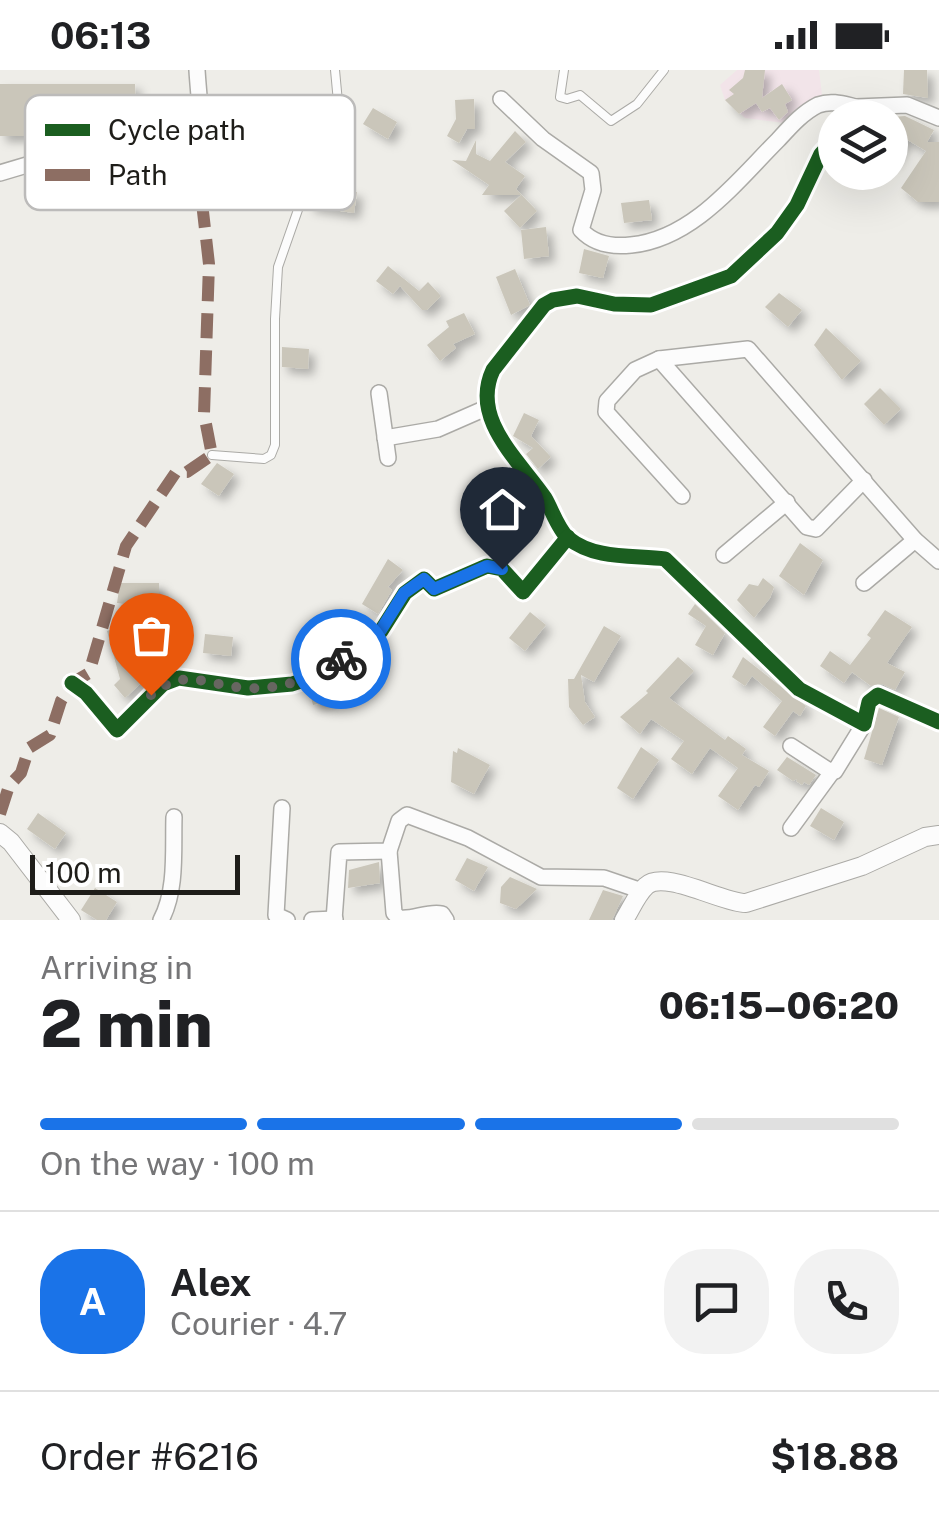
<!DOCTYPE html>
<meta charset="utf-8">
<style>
:root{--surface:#fff;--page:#f2f2f2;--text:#202124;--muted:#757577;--line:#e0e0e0;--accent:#1a73e8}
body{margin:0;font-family:"Public Sans",sans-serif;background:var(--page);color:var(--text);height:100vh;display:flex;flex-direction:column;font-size:38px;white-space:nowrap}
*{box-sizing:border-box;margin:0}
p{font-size:32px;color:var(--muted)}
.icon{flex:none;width:55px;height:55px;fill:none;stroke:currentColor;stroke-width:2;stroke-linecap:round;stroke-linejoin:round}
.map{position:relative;height:850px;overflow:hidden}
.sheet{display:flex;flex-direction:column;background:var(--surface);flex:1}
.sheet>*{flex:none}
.tools{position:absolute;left:818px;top:30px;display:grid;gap:20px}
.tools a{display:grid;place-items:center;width:90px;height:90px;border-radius:50%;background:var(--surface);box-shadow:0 10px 40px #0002;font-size:50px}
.scale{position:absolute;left:30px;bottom:25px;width:210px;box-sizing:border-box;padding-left:10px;border:5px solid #1e1d19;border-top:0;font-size:28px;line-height:35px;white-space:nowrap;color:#1e1d19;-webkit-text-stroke:8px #fff;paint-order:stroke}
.pin{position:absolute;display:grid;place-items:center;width:85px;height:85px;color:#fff;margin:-102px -42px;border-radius:50% 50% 50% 0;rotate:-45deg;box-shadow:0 0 10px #0007}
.pin .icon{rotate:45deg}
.courier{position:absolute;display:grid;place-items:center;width:100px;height:100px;margin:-50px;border:8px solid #1a73e8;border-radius:50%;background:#fff;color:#222;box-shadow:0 2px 12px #0007}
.overview em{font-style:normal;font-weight:800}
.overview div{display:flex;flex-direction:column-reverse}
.overview{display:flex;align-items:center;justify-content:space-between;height:170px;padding:0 40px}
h1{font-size:65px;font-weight:800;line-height:75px}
.bar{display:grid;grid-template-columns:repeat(4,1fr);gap:15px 10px;align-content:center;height:120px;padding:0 40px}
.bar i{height:12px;border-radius:8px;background:var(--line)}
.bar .active{background:var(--accent)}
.bar p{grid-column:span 4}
.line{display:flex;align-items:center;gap:25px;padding:0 40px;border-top:2px solid var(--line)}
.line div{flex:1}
.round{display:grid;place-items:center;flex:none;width:105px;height:105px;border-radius:40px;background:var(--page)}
.status{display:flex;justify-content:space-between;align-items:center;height:70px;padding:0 50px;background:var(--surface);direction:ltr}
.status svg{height:28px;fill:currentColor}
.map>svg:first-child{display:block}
.medical{fill:#f2e4e9}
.building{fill:#cac6ba;filter:url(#shadow)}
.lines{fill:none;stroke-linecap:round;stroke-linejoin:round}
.service-casing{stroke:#abaaa6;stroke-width:10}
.minor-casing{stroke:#abaaa6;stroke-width:18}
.tertiary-casing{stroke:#abaaa6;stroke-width:20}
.service{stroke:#fcfcfc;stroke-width:8}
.minor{stroke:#fcfcfc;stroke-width:15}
.tertiary{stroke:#fcfcfc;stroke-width:18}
.quiet{stroke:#8d6e63;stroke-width:12;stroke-dasharray:25 12;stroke-linecap:butt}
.cycleway-casing{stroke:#fff;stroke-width:21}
.cycleway{stroke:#1b5e20;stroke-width:15}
.done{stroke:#676661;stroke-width:10;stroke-dasharray:0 18}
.route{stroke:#1a73e8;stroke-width:12}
.key{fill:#fff;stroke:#bcbbba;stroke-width:2.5}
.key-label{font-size:28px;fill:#1e1d19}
</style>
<div class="status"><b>06:13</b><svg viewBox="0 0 49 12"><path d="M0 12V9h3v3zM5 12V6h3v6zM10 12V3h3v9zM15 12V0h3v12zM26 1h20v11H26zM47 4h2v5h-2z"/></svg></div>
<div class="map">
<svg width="939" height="850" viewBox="0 0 939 850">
<defs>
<filter id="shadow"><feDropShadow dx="6" dy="6" stdDeviation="5" flood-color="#0004"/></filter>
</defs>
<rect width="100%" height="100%" fill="#eeede8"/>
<polygon class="medical" points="737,0 819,0 822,25 785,53 745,48 725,30 720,15"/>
<g class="building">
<polygon points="745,0 765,0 762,28 782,14 792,30 785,34 788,42 779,50 770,38 762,42 756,33 739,44 725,30 734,24 729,20 743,8"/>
<polygon points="904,0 927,0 928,28 903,24"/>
<polygon points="0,14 135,14 136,48 183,49 182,90 142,89 138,87 138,65 112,65 90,58 71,66 0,66"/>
<polygon points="474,29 475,59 467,59 459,73 447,66 456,49 455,30"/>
<polygon points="373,38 397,52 388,69 363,54"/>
<polygon points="905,46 934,60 927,72 939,72 939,132 918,132 901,118 926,81 906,69 890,95 890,50 892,47"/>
<polygon points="515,61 526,72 505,92 525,106 516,119 537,141 520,158 504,141 521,125 482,125 489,115 452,90 466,91 476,70 476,84 490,91"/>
<polygon points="314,115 357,122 354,143 307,136"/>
<polygon points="649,130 652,150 624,153 621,133"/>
<polygon points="546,157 549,186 524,189 521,160"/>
<polygon points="584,179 609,186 603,208 579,203"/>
<polygon points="388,196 419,221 428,212 441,226 427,240 422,240 400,216 393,224 376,211"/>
<polygon points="515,199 530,235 511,245 496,207"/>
<polygon points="779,223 802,240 788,257 765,237"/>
<polygon points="464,243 475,264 453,274 456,278 440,291 427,275 449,257 446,251"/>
<polygon points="826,258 861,291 842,310 814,275"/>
<polygon points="282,277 309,279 308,299 282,297"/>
<polygon points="880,318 901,339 884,355 864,334"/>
<polygon points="524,343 539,350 531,366 551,387 538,399 526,384 533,378 513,366"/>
<polygon points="217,393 234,404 219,426 201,414"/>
<polygon points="800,473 823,490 804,525 779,506"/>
<polygon points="388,489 403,500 388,517 392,520 378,544 362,534"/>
<polygon points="763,508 774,517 770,528 754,548 737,530 749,514 758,516"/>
<polygon points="120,513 159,513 159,528 133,528 132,535 117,533"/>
<polygon points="695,534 725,563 713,585 695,575 706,556 688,544"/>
<polygon points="885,540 912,557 887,593 905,602 895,620 882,614 871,616 852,602 844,613 820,596 830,581 850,595 871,568 867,565"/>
<polygon points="530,542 546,555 525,581 509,568"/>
<polygon points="126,554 136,584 155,572 166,590 136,608 141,613 125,628 114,615 120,609 107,561"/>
<polygon points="604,556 621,566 594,612 581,605 585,632 595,647 583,655 569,637 568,609 574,609"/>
<polygon points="205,564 233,567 231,586 203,583"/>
<polygon points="678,587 694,601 669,628 725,670 728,666 746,679 742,685 769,701 759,717 755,715 738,740 718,726 738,698 710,678 692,704 671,689 684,671 651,649 640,664 620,647 648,623 646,621"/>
<polygon points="743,587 806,636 800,646 793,641 775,666 763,657 782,631 752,606 745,616 732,607"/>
<polygon points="359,597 365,614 329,626 330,631 313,635 309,620 339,613 337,605"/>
<polygon points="879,638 899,647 882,695 864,689"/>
<polygon points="641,677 659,690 633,729 617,718"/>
<polygon points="458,678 490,695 474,724 451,712 453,681 457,683"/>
<polygon points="787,687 816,705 809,715 804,712 802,715 796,711 797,709 793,711 777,700"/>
<polygon points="821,738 844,752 834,770 810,756"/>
<polygon points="38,743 66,763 55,779 27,759"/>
<polygon points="467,788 488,797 474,821 455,810"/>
<polygon points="379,792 380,813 348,818 349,800"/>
<polygon points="510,807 537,819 516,839 500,833 501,817"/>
<polygon points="95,818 117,832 106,850 97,850 81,840"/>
<polygon points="603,820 623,826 612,850 589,850"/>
</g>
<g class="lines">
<g class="service-casing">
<g id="service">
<polyline points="564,0 560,27 567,29 580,25 611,51 637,34 664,0"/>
<polyline points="212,385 264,389 271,385 275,375 275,249 278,197 321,74 335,49 338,32 335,0"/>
</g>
</g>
<g class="minor-casing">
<g id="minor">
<path d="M501,29l42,40 48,34 2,17 -12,40c13,14 32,17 50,15 62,-6 106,-64 147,-105 12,-13 24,-27 40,-35 13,-5 25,-1 38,2"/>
<polyline points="849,48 856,37 907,35 939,48"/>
<path d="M835,69l-14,15 -24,51 -20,28 -46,43 -80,29 -37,-1 -37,-8 -24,4 -9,5 -51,65c-23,49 26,90 52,128 7,12 13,31 23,40 27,22 66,17 97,21l134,130 65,35 5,-22 9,-7 61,27"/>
<path d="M0,103l57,-17 31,-17 14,2 26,24 21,9h31l15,-6c10,-33 4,-64 2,-98"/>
<polyline points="659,289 807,457 816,459 864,410"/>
<polyline points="379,323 388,388"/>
<polyline points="385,368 438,359 486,338"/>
<polyline points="682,426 606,342 607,331 635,300 659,289 748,279 915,470 939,491"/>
<polyline points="724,485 787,432"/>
<polyline points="864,513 915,470"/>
<polyline points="72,613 86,623 117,660 163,614 179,608 248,618 292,614 316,606 381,561 405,523 424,509 434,519 487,496 502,499 523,522 568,467"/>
<polyline points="791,676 828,700 835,701 864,654"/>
<polyline points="282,738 276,845 287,850"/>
<polyline points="791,758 832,702"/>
<path d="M389,781l5,62 5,5c15,2 28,-7 43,-4l4,6"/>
<path d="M161,850c16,-30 12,-70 13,-103"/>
<polyline points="312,850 335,849"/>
<polyline points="334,850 339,782 389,781 399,751 407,745 468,768 541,807 604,808 642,821"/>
</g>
</g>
<g class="tertiary-casing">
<g id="tertiary">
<polyline points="0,763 11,772 71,850"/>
<path d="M624,850c7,-11 13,-26 22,-34 18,-17 76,17 100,17l116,-37 63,-29 14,-2"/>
</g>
</g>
<use href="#service" class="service"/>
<use href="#minor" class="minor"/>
<use href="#tertiary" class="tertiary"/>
<polyline class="quiet" points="0,744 9,716 21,703 29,678 50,665 61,631 72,613 89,603 126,476 176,402 187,402 212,385 204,344 209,194 197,89"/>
<g class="cycleway-casing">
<g id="cycleway">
<path d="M835,69l-14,15 -24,51 -20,28 -46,43 -80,29 -37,-1 -37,-8 -24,4 -9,5 -51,65c-23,49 26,90 52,128 7,12 13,31 23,40 27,22 66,17 97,21l134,130 65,35 5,-22 9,-7 61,27"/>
<polyline points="72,613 86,623 117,660 163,614 179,608 248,618 292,614 316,606 381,561 405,523 424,509 434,519 487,496 502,499 523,522 568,467"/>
</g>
</g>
<use href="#cycleway" class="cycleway"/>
</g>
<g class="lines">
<path class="done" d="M151,625c34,-29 57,-9 95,-7 36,2 67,-10 95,-29"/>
<polyline class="route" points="341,589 381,560 404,523 424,509 434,519 487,496 502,499"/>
</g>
<rect x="25" y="25" width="330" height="115" rx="15" class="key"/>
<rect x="45" y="54" width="45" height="12" fill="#1b5e20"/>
<rect x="45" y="99" width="45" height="12" fill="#8d6e63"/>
<g class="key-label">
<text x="108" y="70">Cycle path</text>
<text x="108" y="115">Path</text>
</g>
</svg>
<div class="tools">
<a><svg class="icon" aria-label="layers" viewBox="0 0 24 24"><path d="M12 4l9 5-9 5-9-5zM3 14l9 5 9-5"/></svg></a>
</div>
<div class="scale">100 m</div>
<div class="pin" style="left:151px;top:625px;background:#ea580c"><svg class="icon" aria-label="bag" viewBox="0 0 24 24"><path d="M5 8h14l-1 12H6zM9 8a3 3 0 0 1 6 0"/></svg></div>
<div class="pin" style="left:502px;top:499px;background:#1f2937"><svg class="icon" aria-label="home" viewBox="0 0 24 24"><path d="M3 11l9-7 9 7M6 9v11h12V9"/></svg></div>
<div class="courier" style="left:341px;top:589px"><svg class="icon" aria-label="bike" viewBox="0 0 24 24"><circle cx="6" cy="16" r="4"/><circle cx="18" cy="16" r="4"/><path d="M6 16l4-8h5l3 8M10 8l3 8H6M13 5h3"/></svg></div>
</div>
<section class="sheet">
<div class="overview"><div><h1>2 min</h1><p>Arriving in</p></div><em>06:15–06:20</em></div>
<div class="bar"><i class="active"></i><i class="active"></i><i class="active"></i><i></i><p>On the way · 100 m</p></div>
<div class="line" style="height:180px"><b class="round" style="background:var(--accent);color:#fff">A</b><div><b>Alex</b><p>Courier · 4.7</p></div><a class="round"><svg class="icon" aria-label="chat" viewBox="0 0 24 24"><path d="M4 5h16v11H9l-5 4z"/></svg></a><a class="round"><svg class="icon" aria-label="phone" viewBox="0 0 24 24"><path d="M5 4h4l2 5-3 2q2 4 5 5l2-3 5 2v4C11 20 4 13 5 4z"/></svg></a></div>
<div class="line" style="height:130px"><div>Order #6216</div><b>$18.88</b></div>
</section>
